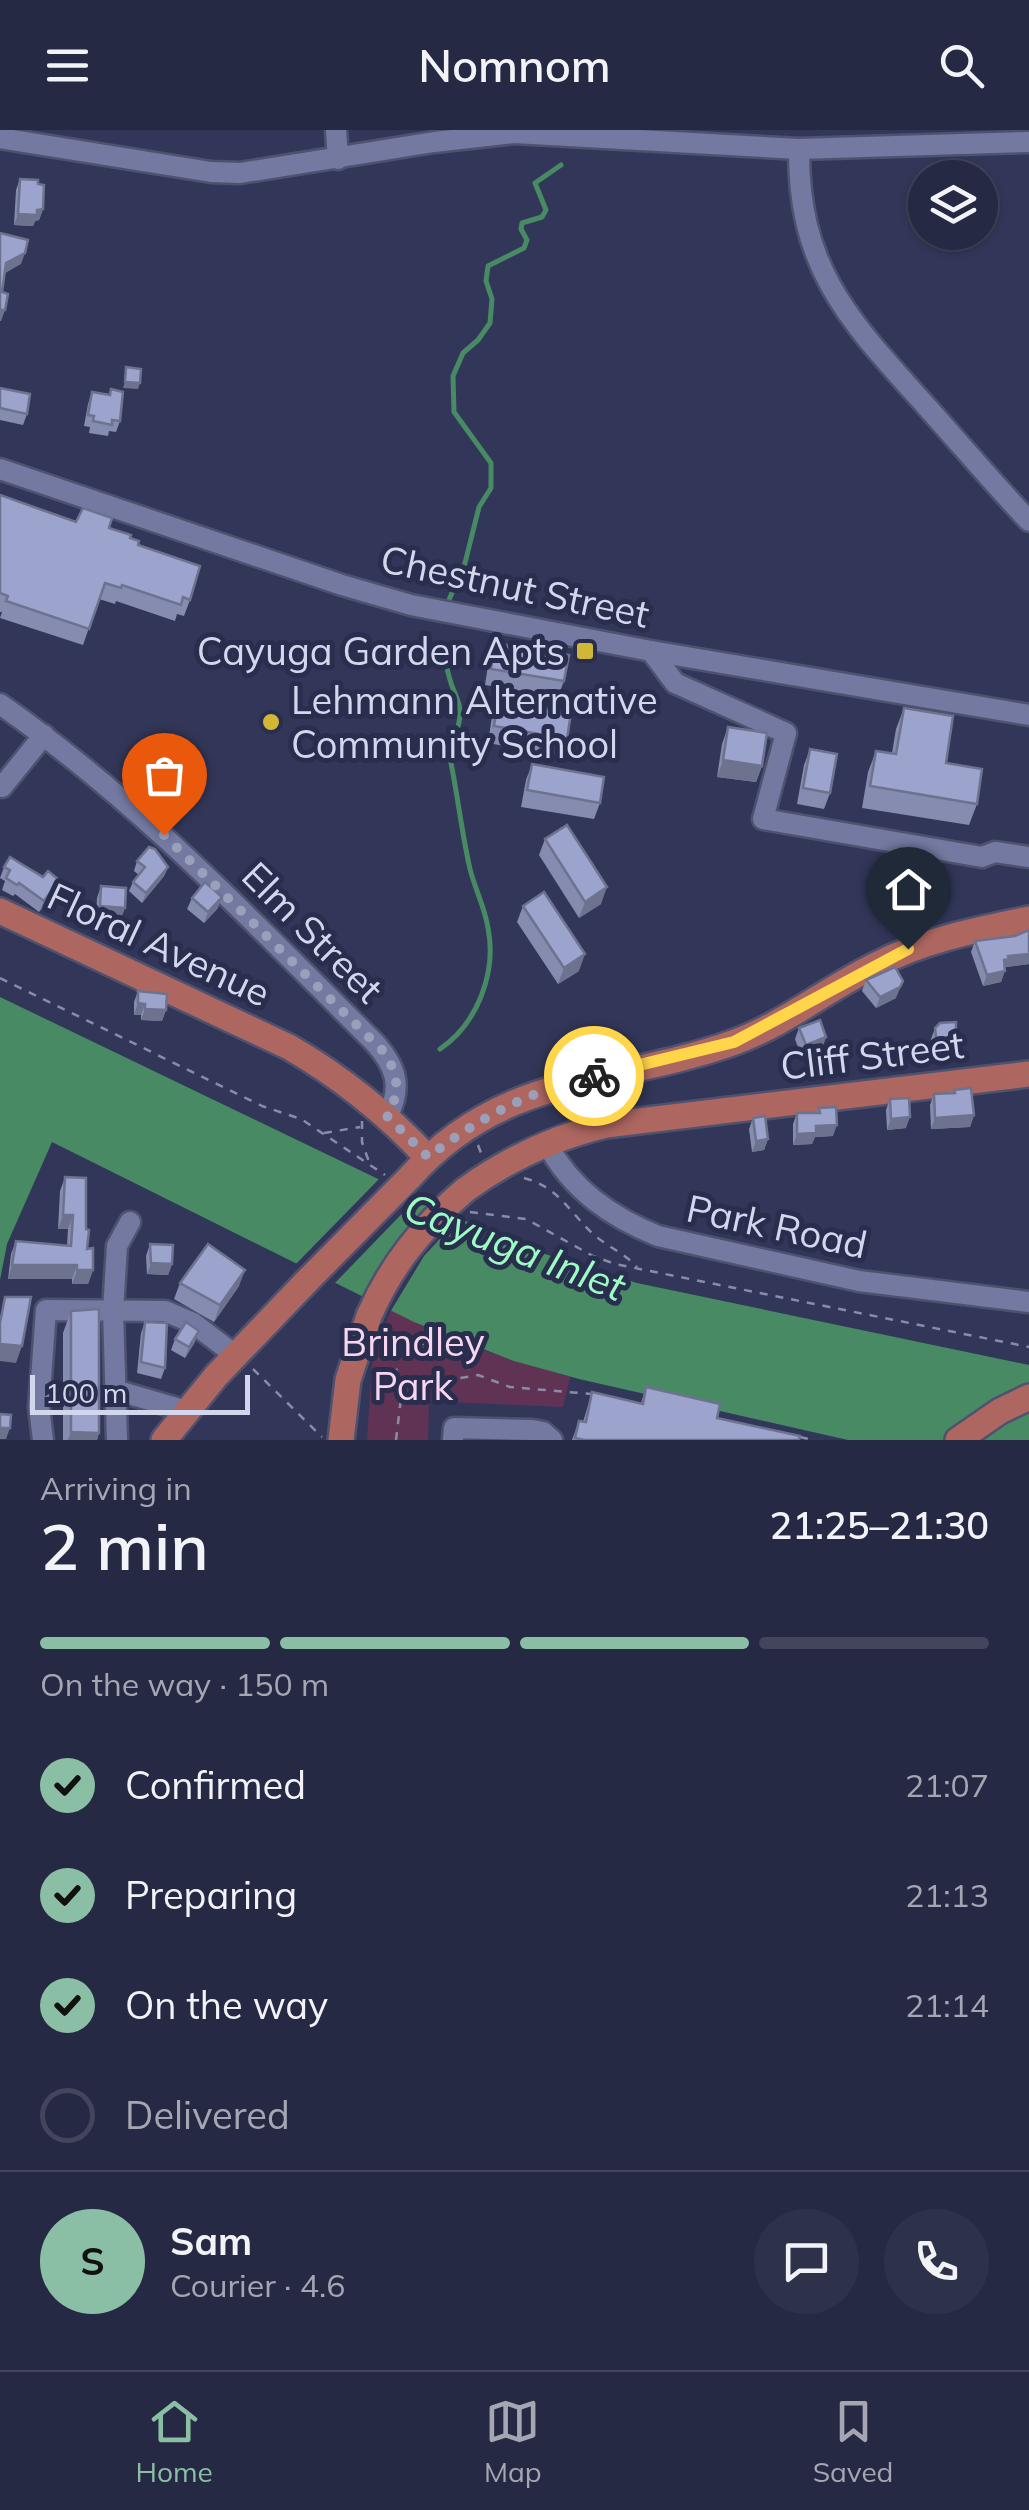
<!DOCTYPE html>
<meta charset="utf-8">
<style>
:root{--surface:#262943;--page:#2e314a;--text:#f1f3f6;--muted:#a4a6b2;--line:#42455c;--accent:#8abfa5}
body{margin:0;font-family:Mulish,sans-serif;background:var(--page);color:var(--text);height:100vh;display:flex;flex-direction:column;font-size:38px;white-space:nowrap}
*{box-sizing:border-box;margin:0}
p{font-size:32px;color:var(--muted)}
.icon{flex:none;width:55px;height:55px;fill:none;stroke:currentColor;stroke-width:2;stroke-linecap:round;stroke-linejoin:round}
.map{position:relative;height:1310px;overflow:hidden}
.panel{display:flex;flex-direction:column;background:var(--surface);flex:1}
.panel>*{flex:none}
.tools{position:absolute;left:908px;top:30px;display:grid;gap:20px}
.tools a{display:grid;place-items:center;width:90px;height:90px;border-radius:50%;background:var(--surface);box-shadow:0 2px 8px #0004,0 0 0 2px var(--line);font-size:50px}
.scale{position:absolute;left:30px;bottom:25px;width:220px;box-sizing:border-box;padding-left:10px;border:5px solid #d3d7ed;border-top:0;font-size:28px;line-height:35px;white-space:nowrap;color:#d3d7ed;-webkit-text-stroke:8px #292d4e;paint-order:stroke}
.pin{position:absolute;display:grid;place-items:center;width:85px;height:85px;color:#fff;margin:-102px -42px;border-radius:50% 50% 50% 0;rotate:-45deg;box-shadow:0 0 10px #0007}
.pin .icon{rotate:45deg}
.courier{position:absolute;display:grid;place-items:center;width:100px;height:100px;margin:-50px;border:8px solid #ffd54a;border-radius:50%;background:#fff;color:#222;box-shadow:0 2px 12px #0007}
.overview em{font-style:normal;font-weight:600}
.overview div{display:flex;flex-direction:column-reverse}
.overview{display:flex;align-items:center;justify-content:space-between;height:170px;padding:0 40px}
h1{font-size:65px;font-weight:600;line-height:75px}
.bar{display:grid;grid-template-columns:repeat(4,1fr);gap:15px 10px;align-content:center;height:120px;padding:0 40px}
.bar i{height:12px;border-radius:8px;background:var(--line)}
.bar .selected{background:var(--accent)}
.bar p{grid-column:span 4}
.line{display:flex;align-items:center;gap:25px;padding:0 40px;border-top:2px solid var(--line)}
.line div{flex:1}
.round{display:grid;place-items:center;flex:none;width:105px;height:105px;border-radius:52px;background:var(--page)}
ol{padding:0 40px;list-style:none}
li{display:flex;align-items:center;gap:30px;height:110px}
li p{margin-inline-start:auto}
li .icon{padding:10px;border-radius:50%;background:var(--accent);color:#111;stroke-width:4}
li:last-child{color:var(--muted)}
li i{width:55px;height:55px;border:5px solid var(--line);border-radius:50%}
header{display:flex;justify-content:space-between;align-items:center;height:130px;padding:0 40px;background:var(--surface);font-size:45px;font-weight:600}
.tab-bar{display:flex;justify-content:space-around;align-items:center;height:140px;border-top:2px solid var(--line);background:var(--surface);font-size:28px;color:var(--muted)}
.tab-bar a{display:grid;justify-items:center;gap:5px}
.tab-bar .selected{color:var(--accent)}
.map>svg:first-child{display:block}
.green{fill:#603355}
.water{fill:#488a64}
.pier{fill:#323759}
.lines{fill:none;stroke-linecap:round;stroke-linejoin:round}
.stream{stroke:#488a64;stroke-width:5}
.minor-casing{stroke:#4f526f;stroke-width:25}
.major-casing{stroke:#4f526f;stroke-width:30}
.path{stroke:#888ca8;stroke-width:2.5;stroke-dasharray:8 8;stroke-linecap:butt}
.minor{stroke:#7379a0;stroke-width:20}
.major{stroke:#ad6660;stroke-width:25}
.major-bridge-casing{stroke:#4f526f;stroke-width:30;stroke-linecap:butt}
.major-bridge{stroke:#ad6660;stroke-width:25}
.wall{fill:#868caf}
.shaded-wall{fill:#6d728f}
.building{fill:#9ca3cc;stroke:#6d728f;stroke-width:2.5}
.done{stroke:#9b9fb9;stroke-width:10;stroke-dasharray:0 18}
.route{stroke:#ffd54a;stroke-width:12}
.poi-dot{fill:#d2b736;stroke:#292d4e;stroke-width:4}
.labels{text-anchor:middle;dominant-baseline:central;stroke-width:10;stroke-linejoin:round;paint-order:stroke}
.street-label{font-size:38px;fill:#d3d7ed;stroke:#292d4e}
.poi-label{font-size:38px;fill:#d3d7ed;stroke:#292d4e;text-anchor:end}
.park-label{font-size:38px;fill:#f8d6ee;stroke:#292d4e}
.water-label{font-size:40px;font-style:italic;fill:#9dfcc3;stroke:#292d4e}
</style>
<header><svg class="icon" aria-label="menu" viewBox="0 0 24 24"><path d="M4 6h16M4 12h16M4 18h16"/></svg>Nomnom<svg class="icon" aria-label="search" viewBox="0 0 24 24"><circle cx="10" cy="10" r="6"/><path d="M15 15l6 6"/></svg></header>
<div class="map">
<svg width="1029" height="1310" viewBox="0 0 1029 1310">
<rect width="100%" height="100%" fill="#323759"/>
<polygon class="green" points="391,1179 476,1218 570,1247 563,1277 429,1271 428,1310 367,1310 372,1235"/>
<polygon class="water" points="0,867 513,1114 637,1153 1029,1235 1029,1310 848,1310 579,1249 514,1231 414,1192 52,1012 7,1114 0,1150"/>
<g class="pier">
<polygon points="382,1046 421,1064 333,1155 294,1136"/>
<polygon points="433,1070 463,1084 424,1126 389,1184 361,1169 399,1107"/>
</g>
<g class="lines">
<g class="stream">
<polyline points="448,472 465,433 479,377 491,358 491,333 454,282 453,246 463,223 478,210 490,193 492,169 486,151 488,136 524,118 527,110 521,99 522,93 542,87 546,80 535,53 561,35"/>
<path d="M440,919c37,-25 57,-76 48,-121 -3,-20 -13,-39 -18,-59 -8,-35 -12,-71 -19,-106 -4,-20 10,-32 9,-51 0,-11 -6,-19 -9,-29 -4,-12 -6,-25 -9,-37"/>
</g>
<g class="minor-casing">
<g id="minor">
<polyline points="336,0 338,29"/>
<polyline points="0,8 211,42 240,43 434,12 515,3 799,19 1028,12"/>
<path d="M799,19c-1,122 52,173 128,258 34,38 67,77 102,114"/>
<polyline points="0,339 342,455 411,475 651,521 1029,585"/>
<polyline points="651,521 675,553 786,603 763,689 982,727 995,722 1029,727"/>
<path d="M0,574c139,97 254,219 374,338 22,24 29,45 13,75"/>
<polyline points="2,657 44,605"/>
<path d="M547,1014c25,46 64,73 111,92l201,45 170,21"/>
<polyline points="115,1260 187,1281"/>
<polyline points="43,1310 39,1277 46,1180 165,1181 193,1193 235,1225"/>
<polyline points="117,1310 113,1181 117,1116 130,1092"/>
<polyline points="453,1310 454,1298 532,1300 543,1302 552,1310"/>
</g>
</g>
<g class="major-casing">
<g id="major">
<path d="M0,781l289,136c52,30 97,66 138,110"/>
<path d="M410,1047c93,-105 206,-92 325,-135 50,-18 93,-54 141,-77 48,-25 100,-35 153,-46"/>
<path d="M465,1060c41,-30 91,-53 141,-65l423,-51"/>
<polyline points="164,1310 216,1246 307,1151"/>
<polyline points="341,1310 348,1250 369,1186"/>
<polyline points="958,1310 1000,1281 1029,1267"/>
</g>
</g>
<g class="path">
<polyline points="0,848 262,976 301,989 385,1045"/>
<polyline points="362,991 362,1012 369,1032"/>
<polyline points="324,1003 360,997"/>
<polyline points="478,1015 481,1023"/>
<path d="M524,1048c34,9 44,32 68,55 14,13 31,19 45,34"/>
<polyline points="470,1082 526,1089 593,1126 615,1134 1029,1217"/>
<polyline points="253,1239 322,1307"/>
<polyline points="401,1268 420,1255 478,1245 510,1257 591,1264"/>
<polyline points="800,1307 813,1310"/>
<polyline points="396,1310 401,1268 393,1218 395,1210 401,1207 435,1217 476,1243"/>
</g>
<use href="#minor" class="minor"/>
<use href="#major" class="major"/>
<g class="major-bridge-casing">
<g id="major-bridge">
<polyline points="307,1151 410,1047"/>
<path d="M369,1186c22,-51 54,-90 96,-126"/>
</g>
</g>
<use href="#major-bridge" class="major-bridge"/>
</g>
<g class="wall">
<polygon points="20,49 43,79 39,90 35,91 33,96 14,95 16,60"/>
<polygon points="0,258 27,284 23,295 0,290"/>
<polygon points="111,259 120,291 116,302 109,301 108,306 89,303 90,297 84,296 88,274 92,262 109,265"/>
<polygon points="0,365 76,392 109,398 130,408 190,470 184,486 177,484 175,491 116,471 115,474 99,469 83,515 0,488 2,482 0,482"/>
<polygon points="495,513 564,551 558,567 485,555 489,529"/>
<polygon points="498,570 567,609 561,626 488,613 492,586"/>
<polygon points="904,578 977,674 969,695 862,678 868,642 876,621 892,623 896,599"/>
<polygon points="728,597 762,636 756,652 717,647 722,614"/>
<polygon points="810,619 830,663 824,679 797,674 804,635"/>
<polygon points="532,634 600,673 594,689 521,677 526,650"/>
<polygon points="545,709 601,774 579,788 539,725"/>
<polygon points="137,731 168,737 164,746 142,773 129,761 133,752 139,745 134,741"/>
<polygon points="4,737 55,761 39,782 15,764 13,766 2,760 5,751 0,748"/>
<polygon points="101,756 121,789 96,788 97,768"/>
<polygon points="192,768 218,778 204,793 187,779"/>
<polygon points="523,776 579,841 558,854 517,792"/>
<polygon points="1029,800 1029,834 1006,837 1001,852 983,856 971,822 975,811 1015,806"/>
<polygon points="866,850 896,868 876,878 862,861"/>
<polygon points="138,861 166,880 162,891 141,890 141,885 134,885 134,872"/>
<polygon points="799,898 826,907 822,918 801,926 795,909"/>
<polygon points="935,898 952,919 932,918 931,909"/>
<polygon points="954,960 974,985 970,997 931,999 930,975 934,964 953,963"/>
<polygon points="890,969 906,998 887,1000 886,980"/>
<polygon points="819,978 833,1006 815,1007 812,1014 793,1015 793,994 797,983 817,983"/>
<polygon points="753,988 768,1009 764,1020 752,1022 749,999"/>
<polygon points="65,1047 86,1099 87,1119 93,1140 88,1154 72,1154 72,1149 8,1149 11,1124 16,1111 67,1116 68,1099 58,1099 60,1061"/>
<polygon points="150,1114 172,1134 168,1145 147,1144 146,1126"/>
<polygon points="180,1153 239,1156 214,1192 174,1169"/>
<polygon points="71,1181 99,1303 97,1310 63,1310 63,1203"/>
<polygon points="145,1192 165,1238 161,1249 137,1243 141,1203"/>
<polygon points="175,1209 195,1212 185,1228 171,1220"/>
<polygon points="646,1257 717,1288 799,1310 572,1310 579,1291 583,1292 592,1262 641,1273"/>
</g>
<g class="shaded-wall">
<polygon points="43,79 39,90 35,91 33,96 14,95 18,84"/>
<polygon points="25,123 21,134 2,145 6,133"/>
<polygon points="0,180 5,180 1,191 0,191"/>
<polygon points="125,252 140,253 138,259 123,258"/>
<polygon points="723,630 762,636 756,652 717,647"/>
<polygon points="168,737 164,746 142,773 146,763"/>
<polygon points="59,750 55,761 39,782 44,771"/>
<polygon points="607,757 601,774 579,788 585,772"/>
<polygon points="222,767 218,778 204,793 208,782"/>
<polygon points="100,776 125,778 121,789 96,788"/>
<polygon points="585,824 579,841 558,854 564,838"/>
<polygon points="1029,824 1029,834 1006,837 1005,840 1004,830 1008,826"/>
<polygon points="1005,841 1001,852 983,856 987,845"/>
<polygon points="903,851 896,868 876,878 880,867"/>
<polygon points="138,873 145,874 141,885 134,885"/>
<polygon points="145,879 166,880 162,891 141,890"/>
<polygon points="826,907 822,918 801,926 806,915"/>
<polygon points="936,907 956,908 952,919 932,918"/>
<polygon points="974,985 970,997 931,999 935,988"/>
<polygon points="910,987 906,998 887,1000 891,989"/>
<polygon points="837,995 833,1006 815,1007 812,1014 793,1015 797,1004 816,996"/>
<polygon points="768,1009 764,1020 752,1022 756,1011"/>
<polygon points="63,1085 73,1085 68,1099 58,1099"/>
<polygon points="151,1133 172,1134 168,1145 147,1144"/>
<polygon points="12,1135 77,1135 72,1149 8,1149"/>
<polygon points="77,1140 93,1140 88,1154 72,1154"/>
<polygon points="245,1140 239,1156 214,1192 220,1175"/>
<polygon points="199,1201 195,1212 185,1228 189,1217"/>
<polygon points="0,1214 22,1216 16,1233 0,1231"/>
<polygon points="0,1298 10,1298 6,1309 0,1309"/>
<polygon points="71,1302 99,1303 97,1310 68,1310"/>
</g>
<g class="building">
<polygon points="20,49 38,50 38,54 44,55 43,79 37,80 37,85 18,84"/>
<polygon points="0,103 28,110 25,123 6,133 2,162 8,164 5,180 0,180"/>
<polygon points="126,237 141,239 140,253 125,252"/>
<polygon points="0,258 30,264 27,284 0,278"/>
<polygon points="111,259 123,262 120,291 112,290 112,295 93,291 94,286 88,285 92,262 110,265"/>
<polygon points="0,365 76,392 83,378 112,388 109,398 131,405 130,408 139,411 138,415 200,436 190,470 183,467 181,475 122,455 121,458 105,453 89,499 6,471 8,466 0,463"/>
<polygon points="495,513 569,525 564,551 491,539"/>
<polygon points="498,570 571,583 567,609 494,596"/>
<polygon points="904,578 953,586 946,633 982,639 977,674 870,656 876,621 896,624"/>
<polygon points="728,597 767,603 762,636 723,630"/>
<polygon points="810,619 837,624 830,663 803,658"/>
<polygon points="532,634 604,647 600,673 527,660"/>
<polygon points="567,695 607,757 585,772 545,709"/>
<polygon points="149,717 155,719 168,737 146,763 133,752 145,737 137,731"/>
<polygon points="10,727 43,747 48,741 59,750 44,771 19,753 17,755 6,748 10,740 4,737"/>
<polygon points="205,752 222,767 208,782 192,768"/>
<polygon points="101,756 126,758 125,778 100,776"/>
<polygon points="544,762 585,824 564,838 523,776"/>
<polygon points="1029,800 1029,824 1008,826 1009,829 1004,830 1005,841 987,845 975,811 1015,806"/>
<polygon points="895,837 903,851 900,857 880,867 866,850"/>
<polygon points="138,861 167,864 166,880 145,879 145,874 138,873"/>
<polygon points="820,890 826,907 806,915 799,898"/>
<polygon points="956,892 956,908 936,907 935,898 940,893"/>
<polygon points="971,958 974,985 935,988 934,964 955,963 954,960"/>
<polygon points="909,968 910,987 891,989 890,969"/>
<polygon points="836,977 837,995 816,996 816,1003 797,1004 797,983 820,983 819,978"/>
<polygon points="765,986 768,1009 756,1011 753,988"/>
<polygon points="65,1047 86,1048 86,1099 89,1100 87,1119 93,1118 93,1140 77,1140 77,1135 12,1135 16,1111 71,1116 73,1085 63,1085"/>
<polygon points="150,1114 173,1115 172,1134 151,1133"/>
<polygon points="208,1114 245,1140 220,1175 180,1153"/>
<polygon points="5,1167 31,1167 22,1216 0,1214 0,1193"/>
<polygon points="99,1179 99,1303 71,1302 71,1181"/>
<polygon points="145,1192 167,1193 165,1238 141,1232"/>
<polygon points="186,1192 199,1201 189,1217 175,1209"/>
<polygon points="646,1257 720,1274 717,1288 800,1306 799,1310 584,1310 575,1308 579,1291 586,1292 592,1262 643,1274"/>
<polygon points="0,1284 11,1285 10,1298 0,1298"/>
</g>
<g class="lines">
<path class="done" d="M164,705l218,215c17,23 19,42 5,66l41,41c51,-39 103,-67 166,-81"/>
<polyline class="route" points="594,946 734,912 908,819"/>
</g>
<g class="poi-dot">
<rect x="575" y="511" width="20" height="20" rx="5"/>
<circle cx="271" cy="592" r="10"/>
</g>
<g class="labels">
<g class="street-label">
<text transform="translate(515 456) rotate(12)">Chestnut Street</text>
<text transform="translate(313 802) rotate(45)">Elm Street</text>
<text transform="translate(159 814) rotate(25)">Floral Avenue</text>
<text transform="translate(872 925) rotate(-7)">Cliff Street</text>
<text transform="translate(777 1096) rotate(12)">Park Road</text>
</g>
<g class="poi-label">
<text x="565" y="521">Cayuga Garden Apts</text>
<text x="291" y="570" text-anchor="start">Lehmann Alternative<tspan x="291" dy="44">Community School</tspan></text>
</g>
<g class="park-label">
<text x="413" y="1212">Brindley<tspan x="413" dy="44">Park</tspan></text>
</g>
<g class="water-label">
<text transform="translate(515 1116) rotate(21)">Cayuga Inlet</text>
</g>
</g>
</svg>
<div class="tools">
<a><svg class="icon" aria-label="layers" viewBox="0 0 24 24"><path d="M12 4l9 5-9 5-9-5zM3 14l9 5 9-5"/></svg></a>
</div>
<div class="scale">100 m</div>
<div class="pin" style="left:164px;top:705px;background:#ea580c"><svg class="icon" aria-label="bag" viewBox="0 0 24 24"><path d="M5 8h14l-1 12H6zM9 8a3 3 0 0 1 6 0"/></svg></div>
<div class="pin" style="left:908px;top:819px;background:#1f2937"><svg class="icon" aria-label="home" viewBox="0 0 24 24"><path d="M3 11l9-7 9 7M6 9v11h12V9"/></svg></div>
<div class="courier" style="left:594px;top:946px"><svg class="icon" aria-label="bike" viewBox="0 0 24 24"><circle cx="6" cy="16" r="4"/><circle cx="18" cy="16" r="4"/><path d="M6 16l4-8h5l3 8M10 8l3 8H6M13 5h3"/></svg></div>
</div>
<section class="panel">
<div class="overview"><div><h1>2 min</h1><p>Arriving in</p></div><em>21:25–21:30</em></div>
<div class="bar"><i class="selected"></i><i class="selected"></i><i class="selected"></i><i></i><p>On the way · 150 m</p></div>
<ol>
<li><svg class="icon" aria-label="check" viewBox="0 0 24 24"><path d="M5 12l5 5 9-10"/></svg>Confirmed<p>21:07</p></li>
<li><svg class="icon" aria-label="check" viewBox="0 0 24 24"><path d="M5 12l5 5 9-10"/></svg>Preparing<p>21:13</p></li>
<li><svg class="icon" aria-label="check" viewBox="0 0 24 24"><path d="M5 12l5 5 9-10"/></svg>On the way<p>21:14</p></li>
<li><i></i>Delivered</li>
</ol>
<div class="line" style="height:180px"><b class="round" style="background:var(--accent);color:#111">S</b><div><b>Sam</b><p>Courier · 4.6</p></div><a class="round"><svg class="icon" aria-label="chat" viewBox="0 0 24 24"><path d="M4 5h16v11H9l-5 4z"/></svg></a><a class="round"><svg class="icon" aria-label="phone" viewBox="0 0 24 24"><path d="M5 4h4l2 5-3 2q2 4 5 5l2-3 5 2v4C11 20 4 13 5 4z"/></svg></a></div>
</section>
<nav class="tab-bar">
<a class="selected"><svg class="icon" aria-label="home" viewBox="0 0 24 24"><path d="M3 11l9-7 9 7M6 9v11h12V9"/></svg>Home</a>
<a><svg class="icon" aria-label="map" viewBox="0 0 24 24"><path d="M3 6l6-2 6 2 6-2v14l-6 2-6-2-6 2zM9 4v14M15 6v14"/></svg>Map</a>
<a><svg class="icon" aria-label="saved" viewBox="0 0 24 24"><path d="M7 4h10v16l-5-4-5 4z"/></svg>Saved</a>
</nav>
